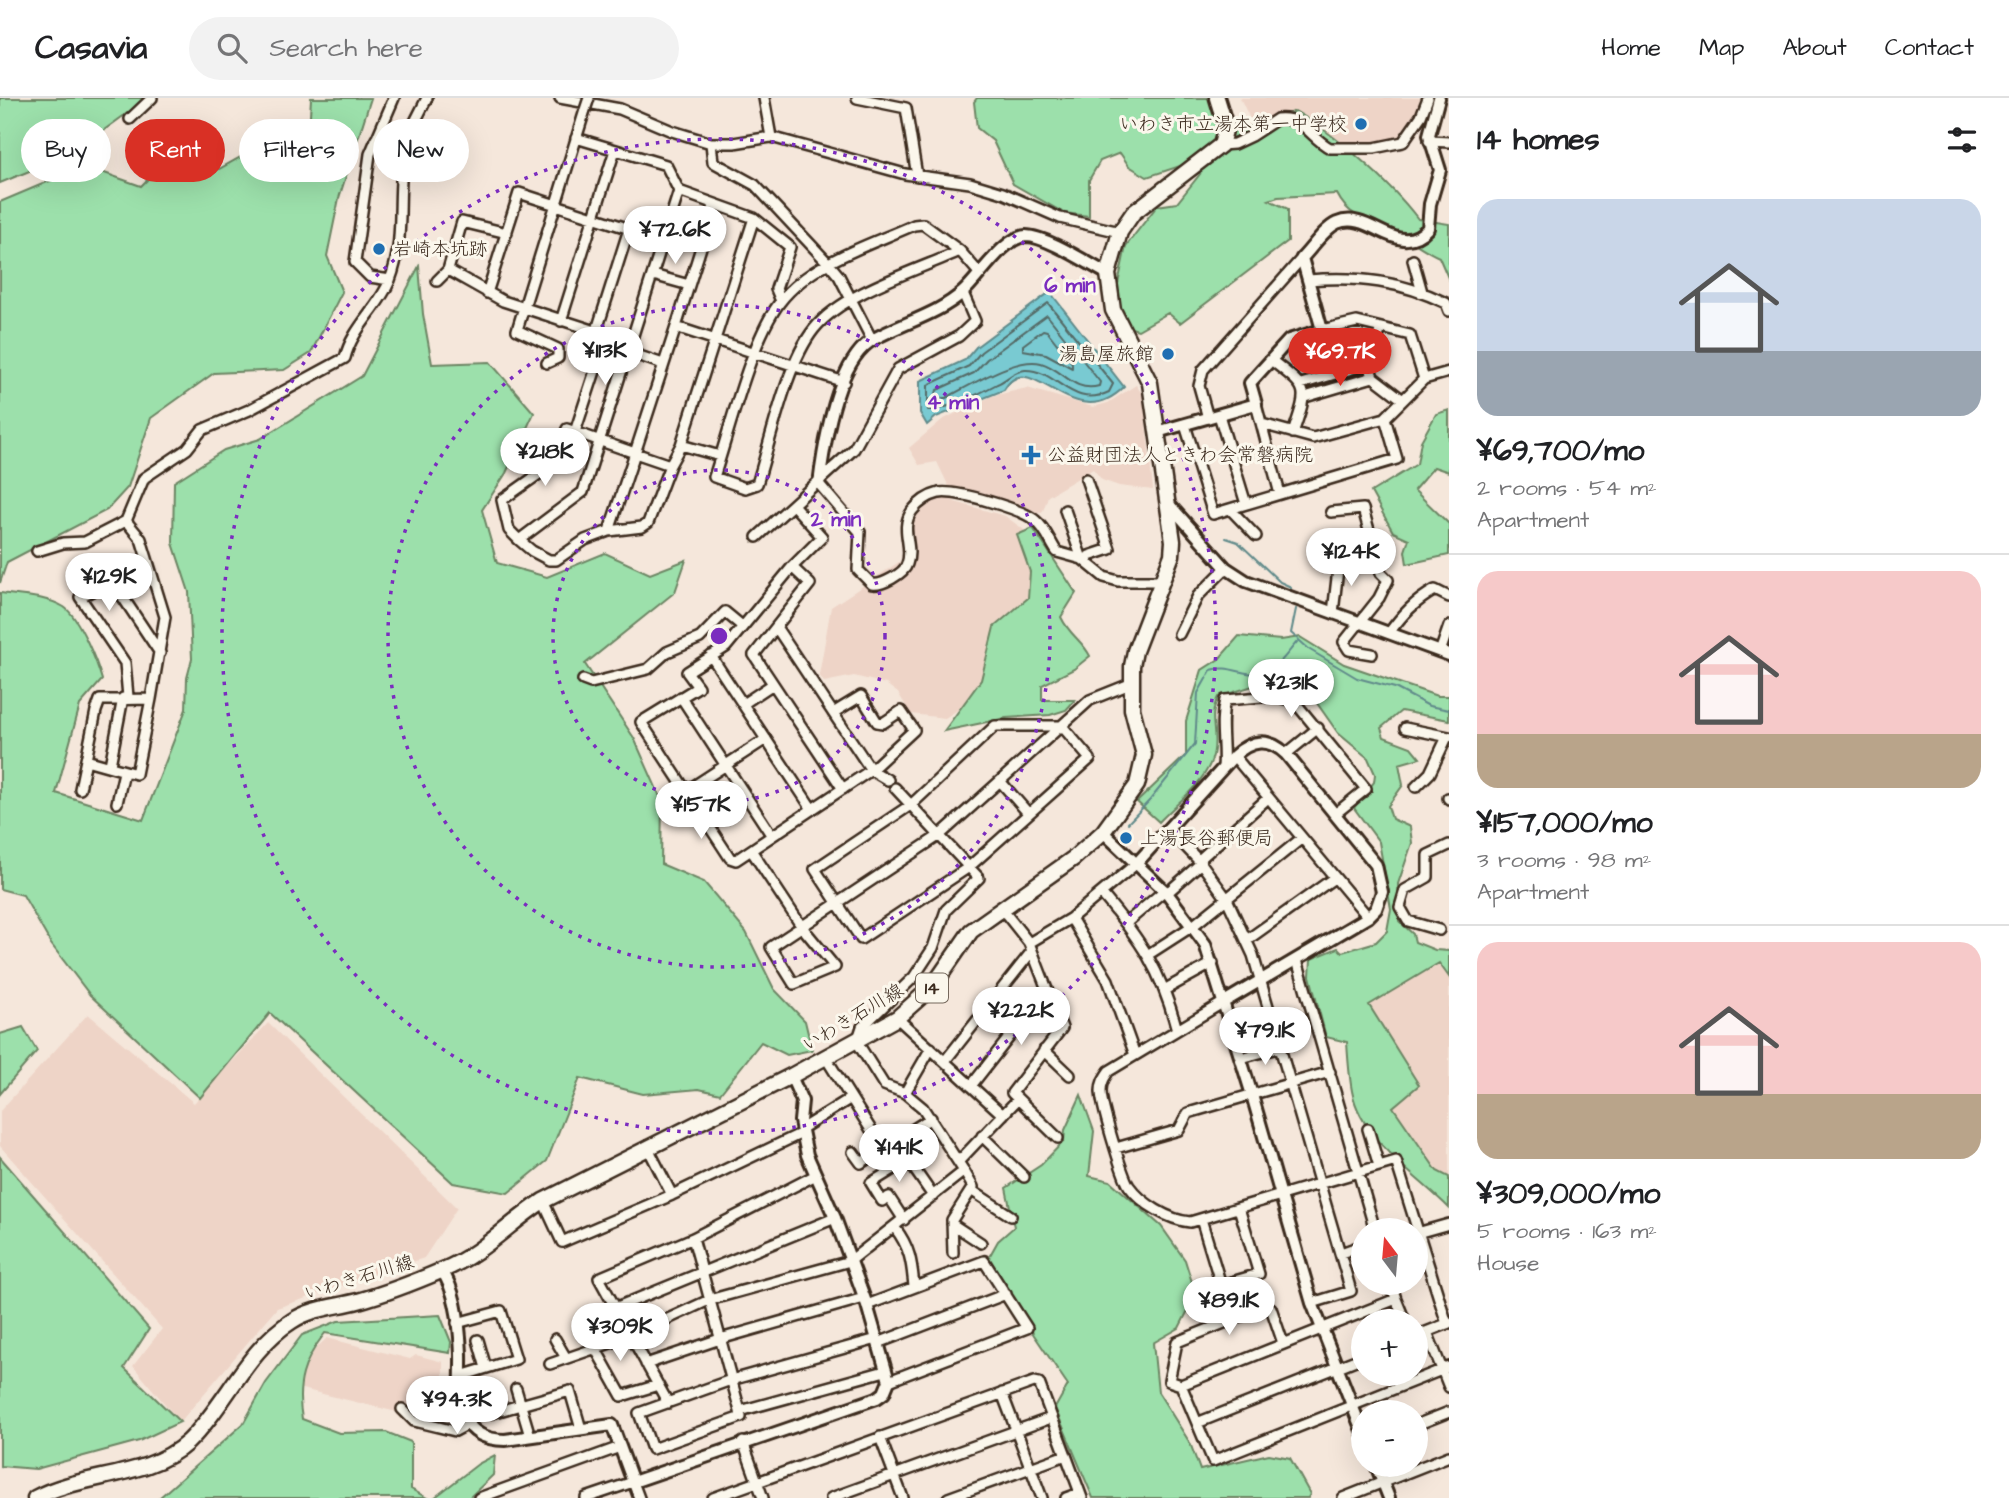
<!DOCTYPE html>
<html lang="en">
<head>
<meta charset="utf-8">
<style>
	:root { --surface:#fff; --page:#f2f2f2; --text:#202124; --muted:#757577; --line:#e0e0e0; --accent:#d93025 }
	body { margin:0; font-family:"Architects Daughter","Klee One",sans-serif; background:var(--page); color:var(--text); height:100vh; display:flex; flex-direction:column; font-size:26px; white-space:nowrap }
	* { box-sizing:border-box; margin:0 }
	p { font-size:23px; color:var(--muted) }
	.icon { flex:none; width:38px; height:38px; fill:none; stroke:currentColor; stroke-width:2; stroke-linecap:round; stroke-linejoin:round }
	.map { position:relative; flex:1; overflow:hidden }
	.panel { display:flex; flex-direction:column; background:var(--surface); width:560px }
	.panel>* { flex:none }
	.hud { position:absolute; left:21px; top:21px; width:665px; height:63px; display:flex; gap:14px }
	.needle { width:46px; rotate:344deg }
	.fabs { position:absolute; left:1351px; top:1120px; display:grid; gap:14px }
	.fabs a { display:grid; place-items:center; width:77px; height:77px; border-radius:50%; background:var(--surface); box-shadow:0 7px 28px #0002; font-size:35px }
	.price { position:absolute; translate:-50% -60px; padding:0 16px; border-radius:24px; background:#fff; color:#222; font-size:23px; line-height:46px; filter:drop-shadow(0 2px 4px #0008) }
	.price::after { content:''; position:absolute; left:50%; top:42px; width:21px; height:16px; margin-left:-10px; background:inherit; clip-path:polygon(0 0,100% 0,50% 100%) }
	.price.active { background:var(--accent); color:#fff }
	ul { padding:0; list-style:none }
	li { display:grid; align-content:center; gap:14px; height:371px; padding:0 28px }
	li+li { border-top:2px solid var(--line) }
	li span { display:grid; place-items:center; height:217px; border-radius:21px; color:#555 }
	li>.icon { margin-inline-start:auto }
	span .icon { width:126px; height:126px; fill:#fffc; stroke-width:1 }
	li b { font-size:30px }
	h2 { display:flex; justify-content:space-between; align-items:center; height:84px; padding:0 28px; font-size:30px }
	.pill { padding:0 24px; border-radius:32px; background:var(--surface); box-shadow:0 7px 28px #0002; font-size:24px; line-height:63px }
	.pill.active { background:var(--accent); color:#fff }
	header { display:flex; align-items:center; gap:42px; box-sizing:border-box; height:98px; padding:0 35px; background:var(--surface); border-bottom:2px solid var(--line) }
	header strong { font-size:33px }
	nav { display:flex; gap:38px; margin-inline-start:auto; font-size:24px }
	.search { width:490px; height:63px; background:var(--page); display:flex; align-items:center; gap:18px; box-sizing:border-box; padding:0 24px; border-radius:38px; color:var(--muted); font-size:26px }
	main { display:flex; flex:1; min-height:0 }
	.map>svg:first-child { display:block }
</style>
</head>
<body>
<header>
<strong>Casavia</strong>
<div class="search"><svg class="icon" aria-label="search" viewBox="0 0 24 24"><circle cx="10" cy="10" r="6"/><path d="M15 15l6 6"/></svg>Search here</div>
<nav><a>Home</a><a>Map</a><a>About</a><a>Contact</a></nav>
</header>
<main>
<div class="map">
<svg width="1449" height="1400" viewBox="0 0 1449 1400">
	<rect width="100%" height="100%" fill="#f5e7db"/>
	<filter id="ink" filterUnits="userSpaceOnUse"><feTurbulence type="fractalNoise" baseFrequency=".0143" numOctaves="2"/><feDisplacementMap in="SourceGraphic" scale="14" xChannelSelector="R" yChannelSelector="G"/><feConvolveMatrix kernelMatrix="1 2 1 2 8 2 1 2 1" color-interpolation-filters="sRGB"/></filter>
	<g filter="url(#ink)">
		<path fill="#eed4c7" d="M1240,0H1428L1416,34L1408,41L1389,46L1331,47L1254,29Z
			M1136,287L1143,297L1153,392L1119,388L1102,382L1093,371L1048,398L1043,413L1035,417L949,389L937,364L919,367L909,350L942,322L992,298L1027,290L1093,309L1108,305Z
			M941,394L955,404L1005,418L1023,431L1036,450L1041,489L987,593L945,620L911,616L898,595L886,586L854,578L824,584L819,577L831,509L905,460L910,416Z
			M1445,862L1449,868V1098L1393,1009L1361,911Z
			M88,916L194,1005L268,925L457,1110L424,1160L277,1210L180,1324L133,1268L162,1231L0,1048V1013Z
			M327,1240L410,1261L416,1257L443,1264V1299L436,1306L431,1321L409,1317L405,1310L397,1314L298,1290L308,1258Z"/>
		<path fill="#9ce0ab" stroke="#6c8564" stroke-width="2" d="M0,0H148L71,56L0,85Z
			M311,0H371L339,100L327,158L342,194L311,255L284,272L214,275L151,320L128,389L107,412L7,464L0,485V104L85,68L141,88L177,52L210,76L269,43L308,52Z
			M977,0H1213L1237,33L1295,13C1335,36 1390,84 1418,121L1449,126V182L1439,159C1425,153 1414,144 1400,136C1375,123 1351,124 1337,96L1278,99L1269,102L1288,111V143L1180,225L1168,215L1138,232L1128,229L1115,200L1126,148L1157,108L1177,105L1200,76L1180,68L1147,79L1129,68L1120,55L1100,63L1089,82V118L1064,115L1013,86L993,43L977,30L974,4Z
			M419,168L423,216L432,266L490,264L534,315L506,375L482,412L497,465L547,479L605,455L650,476L686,462L675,494L585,566L634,640L662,703L661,766L704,784L746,834L774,891L805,923L812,952L787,957L761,944L720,996L699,991L643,996L580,980L547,1063L508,1095L453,1085L270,915L200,1000L90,897L51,846L23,797L0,791V495C21,498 45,498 64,509C79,519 97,564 102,582L80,607L56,695L143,722L186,611L187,580L192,561L189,494L173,445L174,384L224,352L260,341L362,278Z
			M1449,312V374L1434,369L1414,392L1449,426V457L1407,466L1405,453L1409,441L1393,434L1371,394L1417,366L1421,343L1436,316Z
			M1033,430L1076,495L1061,519C1070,538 1082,542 1090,558L1074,571L1042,587V602H1075L1066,612L1050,617L1006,620L944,633L981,582L994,529L1028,500L1030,474L1017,437Z
			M1239,538L1281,542L1300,539L1344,566L1437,598H1449V622L1401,613L1381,630L1384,639L1411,649L1420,660L1399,666L1403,687L1388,708L1392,721L1410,729L1412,745L1398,786L1399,823L1413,836L1415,844L1435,852L1449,853V879L1439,865L1369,907L1419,987L1393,1009L1437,1073L1449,1079V1110C1416,1077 1361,1042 1352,993C1349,977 1348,960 1347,944L1326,939L1310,878L1311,861L1338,850L1342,854L1376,844L1387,833L1391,811L1379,744L1354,710L1374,684L1375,676L1368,660L1338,635L1307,591L1259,586L1218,599C1208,621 1217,630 1214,652C1211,680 1178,704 1159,724L1137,704L1186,657V623L1202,572L1219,561Z
			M23,929L37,953L0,996V936Z
			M1081,997L1094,1033L1089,1078L1110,1083L1161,1128L1185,1162L1196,1197L1179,1230L1153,1245L1158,1294L1190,1345L1200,1372L1269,1356L1290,1360L1310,1396L1308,1400H1093L1055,1310L1068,1287L1034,1237L989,1159L998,1143L1014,1129L1006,1090L1041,1067L1064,1043L1065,1032Z
			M0,1059L149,1231L124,1270L180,1324L139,1343L36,1371L0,1368Z
			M440,1217L451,1244L450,1255L325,1235C303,1263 296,1287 302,1321L339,1335L386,1334L411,1344V1391L427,1400H159L243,1326L266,1285L302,1237L338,1223Z
			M495,1357L493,1377L469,1400H434L478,1366Z"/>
		<path fill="#79cad2" stroke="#608a8a" stroke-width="2" d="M1050,194L1124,289C1072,341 1030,245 1004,292L936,319L927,327L920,315V283L965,262L976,249Z"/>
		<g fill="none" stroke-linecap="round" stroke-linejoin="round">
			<path stroke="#546a66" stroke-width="2" d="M1048,205L1113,286L1109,294C1071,312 1057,271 1025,272C1013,273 1007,282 997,286C981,295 944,313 928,312V287L969,268L981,254Z
				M1047,217L1100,284L1099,288C1073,295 1063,271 1041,265C1017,258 969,288 946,300H935L937,292L974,275L987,261Z
				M1043,232L1047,233L1072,265V270L1046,256L1023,252V247Z"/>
			<path stroke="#608a8a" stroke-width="2" d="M1226,440L1238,444L1280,484L1291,489
				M1296,511L1291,535L1310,552L1357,580L1395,590L1429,608L1449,612
				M1128,725L1150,702L1195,646L1198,595L1211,572C1230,565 1253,584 1271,572C1281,565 1289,553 1297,544"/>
			<defs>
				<path id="minor" d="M560,0L620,11L672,33L711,45H734L771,39L905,76L970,85L1003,95L1060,120L1120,134
					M764,0L771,39
					M857,0L906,10L917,78
					M130,21L152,0
					M576,40L666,67L679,93L754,120L790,149L776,191L781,203
					M376,41L404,52
					M1429,43L1449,44
					M711,45L713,64L755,87L829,166L839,178L872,242
					M1221,47L1234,46L1251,38L1277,21C1304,18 1310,40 1330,50H1374L1403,44L1421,18L1428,0
					M679,93L583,394L519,442L509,432L502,402L553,366L567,331C589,339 612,347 635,355L609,433L642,429L648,425L670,367L635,355L676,229L844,284
					M960,153C916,173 844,194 814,231C786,266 771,342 757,386L745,390L714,379C730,331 751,242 780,204C811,164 870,147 914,127L923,126L960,153L980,176
					M1413,162L1422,194
					M448,172L503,203L614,239L628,254L663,266
					M653,177L689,187
					M390,182L370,179L355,164L370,56L394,0
					M1308,182C1358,178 1401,183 1446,205L1449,213
					M437,183L448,172L462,124L507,135
					M487,195L519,95L664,142
					M561,223L615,52
					M676,229L714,108
					M1322,232L1357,224L1410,237L1424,281L1449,274
					M1271,262C1309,292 1309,288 1293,335
					M547,265L558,260V251L517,232L585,12
					M1373,279L1403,302
					M1301,286L1369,266
					M1305,299L1373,279L1369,266L1381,230
					M1256,306L1280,396
					M1219,317L1246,406
					M1208,320L1199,288L1203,272L1302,160
					M1262,326L1313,340L1385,320L1424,281
					M1185,327L1213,416L1397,361L1385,320
					M575,334L596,270L590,254L629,131
					M681,347L720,358
					M670,367L681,347L754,120
					M1086,381L1110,451L1089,458L1087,463
					M819,386L860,434L858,472L872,486C881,488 904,476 907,466C914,448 899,431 912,413C919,404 927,398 939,395C956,392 1023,411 1036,423C1046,431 1050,444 1057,454L1082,461L1104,479L1118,483H1161
					M794,408L822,439L792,469L726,549L687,574L698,589L641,624L730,760L736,762L871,672L914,632L901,613L883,625L877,624L861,598L833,615
					M1230,411L1256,438
					M1065,412L1082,461
					M1331,414L1363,411L1381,475L1388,482L1379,500L1344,544L1349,552L1372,556
					M757,439L854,351L898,271L959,238L975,223L963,195
					M519,442L532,453L549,462H556L585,442L609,433
					M37,453L63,445L85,444L126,423
					M1333,515L1339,462
					M776,529L810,486L792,469
					M1389,535C1402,517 1415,503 1435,492L1449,499
					M1179,536L1198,498L1226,470
					M1440,554L1449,528
					M711,558L812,711
					M583,582L591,585L648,571L667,554L700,540L725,514L742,528
					M128,599L125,565L80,499L112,483L160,555
					M681,599L772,738
					M151,601L165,519L141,441L126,423L144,380L187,351L202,332L249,312L345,260C352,230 379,210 390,182C406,141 396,97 404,54C407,36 419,17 427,0
					M743,606L773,586
					M995,628H1062L1090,661L969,769L861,841L815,771L912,706Z
					M1405,630L1449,639
					M1286,656L1318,630
					M1234,658L1368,819
					M110,667L123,600
					M1223,670C1225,647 1219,625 1225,602L1274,598L1294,603L1366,691L1335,716
					M1000,683L1028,715
					M1416,689L1430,675L1447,639
					M80,691L96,613L100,602L151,601L136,676L86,662
					M843,691L754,557L776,529L871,672L888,682
					M686,693L766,641
					M1448,700L1449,701
					M117,705L124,674
					M1168,730L1201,765L1227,801L1253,857L1351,1193L1312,1205
					M751,752L802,829L835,869L794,886L771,849L940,737L1090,602L1130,586
					M1199,762L1268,700
					M1101,795C1141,842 1161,872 1177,932
					M1167,795L1201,765
					M1002,811L1029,845L1062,930L1012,995L1058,1040
					M1071,820L1108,882L1135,957
					M1126,825L1165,792
					M1439,832L1408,823L1400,809L1405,792L1428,779V757L1449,747
					M1247,842L1334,780
					M1029,845L1071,820L1137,765
					M1149,856L1194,827L1302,740
					M1297,862L1375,1132
					M1166,891L1213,865
					M1224,904L1109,973C1104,980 1101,985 1101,993C1101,1007 1122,1077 1129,1088C1142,1106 1169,1122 1190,1124L1396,1063L1447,1226
					M897,920L1003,1017
					M1044,952L1070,977
					M826,960L883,1051
					M1241,960L1281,949
					M945,963L1032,853
					M971,988L1047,891
					M905,995L931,950
					M801,1031L851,1000
					M1368,1031L1379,1068
					M982,1038L1024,1079
					M1116,1050L1179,1032L1188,1015L1330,974
					M649,1052L672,1097
					M853,1054L861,1065L931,1020
					M959,1063L1018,1001
					M971,1092L1011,1118
					M543,1103L562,1144L672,1097L802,1035
					M1201,1121L1221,1187L1259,1176L1239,1110
					M904,1122L889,1099L882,1103L871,1085L908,1062L933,1098
					M952,1126L981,1145
					M895,1130C910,1149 912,1165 914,1189
					M1417,1135L1449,1126
					M693,1140L740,1313
					M953,1155L952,1122L973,1089L964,1073
					M1341,1155L1363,1147
					M1391,1185L1396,1201L1181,1287L1213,1363L1449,1269
					M1396,1201L1405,1223
					M867,1207L984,1163L1027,1230L889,1283
					M615,1210L835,1120
					M457,1225L501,1213L516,1261L461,1278
					M585,1232L622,1298L658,1287
					M1427,1234L1449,1289
					M1416,1238L1449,1225
					M555,1241L566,1260
					M877,1241L731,1282L639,1315L652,1351L741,1319L740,1313L885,1273
					M478,1242L486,1270
					M878,1245L1006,1196
					M550,1266L631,1238L709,1202L850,1163L964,1073L923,1010L905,995L884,987L857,944L862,929L914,879L933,850L946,812L979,780L895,690
					M646,1266L720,1241L864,1200
					M1181,1287L1169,1283L1177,1244L1266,1208L1271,1210L1283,1245
					M516,1291L530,1338
					M1002,1295L1042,1400
					M487,1298L492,1315L570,1293L581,1331
					M668,1305L599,1180L693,1140L816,1077
					M402,1311L414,1323L455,1333L468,1326
					M1197,1325L1363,1259
					M1416,1327L1449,1314
					M880,1339L903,1400
					M743,1344L763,1400
					M479,1400L620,1349
					M586,1400L633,1384L639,1400
					M713,1400L1034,1284L1039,1285L1082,1400
					M831,1400L1051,1320
					M948,1400L1066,1357
					M1066,1400L1080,1395
					M1343,1400L1449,1358"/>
				<path id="tertiary" d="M1157,334L1256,306L1250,285L1289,242L1322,232L1302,160C1312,150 1324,131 1337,125C1370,111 1398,163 1428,130L1430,106L1440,72L1429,37L1439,0
					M819,386C824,346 837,261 874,241C903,225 939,216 963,194C979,180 1004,139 1026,138C1046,138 1089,166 1108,176
					M1167,404L1226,470L1246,483L1449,557
					M1103,734L1167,795L1205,846L1252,997L1312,1205L1363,1335
					M1137,765L1234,658C1251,642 1268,639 1286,656L1376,767L1382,794L1376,811L1368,819L1224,904
					M442,1173C457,1194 460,1230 461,1256C462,1294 451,1341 505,1342L612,1327L633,1384L877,1300L884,1295L889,1283L867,1207L835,1120L807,1057L800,1023L802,1003L791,978
					M1376,1367L1389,1400"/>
				<path id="primary" d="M35,1400C81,1375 148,1381 188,1344C226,1307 247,1251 292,1223C312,1210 335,1209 358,1203C387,1195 415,1184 443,1172C482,1156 508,1126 543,1103L791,978L897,920L933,888L971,833L1074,760L1103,734L1137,687L1144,657L1132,611V568L1135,553L1172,457L1173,443L1150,285L1113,212L1108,176L1120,134L1133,115L1221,47L1226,29L1217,0"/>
			</defs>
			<use href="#minor" stroke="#3b2a1e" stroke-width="14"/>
			<use href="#tertiary" stroke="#3b2a1e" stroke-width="16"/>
			<use href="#primary" stroke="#3b2a1e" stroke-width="19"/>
			<use href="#minor" stroke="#fbf7ec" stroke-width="9"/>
			<use href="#tertiary" stroke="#fbf7ec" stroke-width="10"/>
			<use href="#primary" stroke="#fbf7ec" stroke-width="14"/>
			<defs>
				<path id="minor-bridge" d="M585,12L589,0"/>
			</defs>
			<use href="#minor-bridge" stroke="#3b2a1e" stroke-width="14" stroke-linecap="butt"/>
			<use href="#minor-bridge" stroke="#fbf7ec" stroke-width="9"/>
		</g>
	</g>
	<g fill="none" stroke="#7b2cbf" stroke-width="3.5" stroke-dasharray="3.5 7">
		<circle cx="719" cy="538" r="166"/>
		<circle cx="719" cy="538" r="331"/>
		<circle cx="719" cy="538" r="497"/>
	</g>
	<g fill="#1f6fb2" stroke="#fbf7ec" stroke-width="2.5">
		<circle cx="1361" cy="26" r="7"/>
		<circle cx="379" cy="151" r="7"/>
		<circle cx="1168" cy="256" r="7"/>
		<path d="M1027.5 346.5h7v7h7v7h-7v7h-7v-7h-7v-7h7z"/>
		<circle cx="1126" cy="740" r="7"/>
	</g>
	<g text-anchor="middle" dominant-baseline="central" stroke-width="6" stroke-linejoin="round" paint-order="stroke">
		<rect fill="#fbf7ec" stroke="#75685c" stroke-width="2" x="916" y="875.5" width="32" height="29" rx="5"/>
		<g font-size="18" font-weight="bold" fill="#3b2a1e">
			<text x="932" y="890">14</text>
		</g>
		<g font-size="19" fill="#3b2a1e" stroke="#fbf7ec" text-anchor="start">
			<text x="1347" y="26" text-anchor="end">いわき市立湯本第一中学校</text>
			<text x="393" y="151">岩崎本坑跡</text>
			<text x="1154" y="256" text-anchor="end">湯島屋旅館</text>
			<text x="1047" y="357">公益財団法人ときわ会常磐病院</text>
			<text x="1140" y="740">上湯長谷郵便局</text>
		</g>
		<g font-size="19" fill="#3b2a1e" stroke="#fbf7ec">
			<text transform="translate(853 920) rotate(-31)">いわき石川線</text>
			<text transform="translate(359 1180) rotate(-17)">いわき石川線</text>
		</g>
	</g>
	<circle cx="719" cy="538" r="10" fill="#7b2cbf" stroke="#fbf7ec" stroke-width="3.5"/>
	<g font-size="21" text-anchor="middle" font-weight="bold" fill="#7b2cbf" stroke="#fbf7ec" stroke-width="6" stroke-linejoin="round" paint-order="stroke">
		<text x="1070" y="194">6 min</text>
		<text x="953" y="311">4 min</text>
		<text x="836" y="428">2 min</text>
	</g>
</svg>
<div class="fabs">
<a><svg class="needle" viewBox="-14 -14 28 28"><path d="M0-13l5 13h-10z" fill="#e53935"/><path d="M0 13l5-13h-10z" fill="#757577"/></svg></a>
<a>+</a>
<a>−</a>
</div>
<b class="price" style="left:675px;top:168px">¥72.6K</b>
<b class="price" style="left:605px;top:289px">¥113K</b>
<b class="price active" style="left:1340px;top:290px">¥69.7K</b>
<b class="price" style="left:545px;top:390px">¥218K</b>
<b class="price" style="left:1351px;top:490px">¥124K</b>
<b class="price" style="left:109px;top:515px">¥129K</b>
<b class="price" style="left:1291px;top:621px">¥231K</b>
<b class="price" style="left:701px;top:743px">¥157K</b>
<b class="price" style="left:1021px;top:949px">¥222K</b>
<b class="price" style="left:1265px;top:969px">¥79.1K</b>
<b class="price" style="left:899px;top:1086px">¥141K</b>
<b class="price" style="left:1229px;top:1239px">¥89.1K</b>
<b class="price" style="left:620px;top:1265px">¥309K</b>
<b class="price" style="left:457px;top:1338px">¥94.3K</b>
<div class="hud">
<a class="pill">Buy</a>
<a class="pill active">Rent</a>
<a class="pill">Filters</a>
<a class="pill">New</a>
</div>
</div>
<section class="panel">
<h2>14 homes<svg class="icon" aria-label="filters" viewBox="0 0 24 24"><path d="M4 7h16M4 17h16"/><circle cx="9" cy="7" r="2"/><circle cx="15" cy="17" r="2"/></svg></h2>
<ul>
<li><span style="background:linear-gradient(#c9d6e8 70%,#9aa5b1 0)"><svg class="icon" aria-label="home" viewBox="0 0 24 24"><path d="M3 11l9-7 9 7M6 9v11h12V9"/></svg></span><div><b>¥69,700/mo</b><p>2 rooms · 54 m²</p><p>Apartment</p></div></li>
<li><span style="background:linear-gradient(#f6c9c9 75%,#b9a48a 0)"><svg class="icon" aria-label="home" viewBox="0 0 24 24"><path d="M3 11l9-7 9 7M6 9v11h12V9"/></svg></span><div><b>¥157,000/mo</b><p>3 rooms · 98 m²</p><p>Apartment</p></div></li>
<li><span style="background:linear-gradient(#f6c9c9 70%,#b9a48a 0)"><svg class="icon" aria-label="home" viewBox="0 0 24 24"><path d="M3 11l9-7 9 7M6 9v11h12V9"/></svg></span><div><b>¥309,000/mo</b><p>5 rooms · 163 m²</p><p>House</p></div></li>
</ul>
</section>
</main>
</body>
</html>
